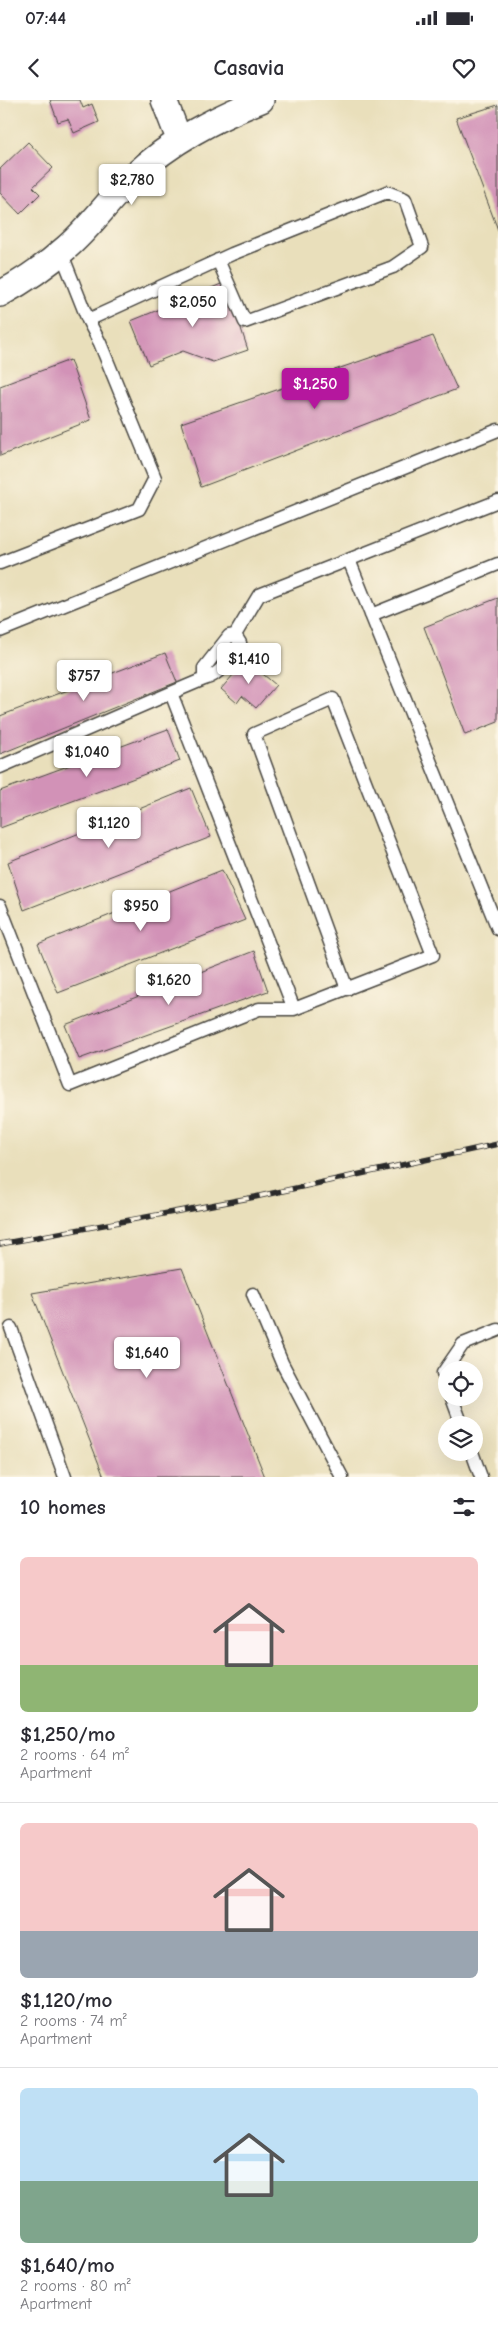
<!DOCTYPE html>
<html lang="en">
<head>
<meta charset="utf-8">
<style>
	:root { --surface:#fff; --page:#f2f2f3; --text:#2b2b33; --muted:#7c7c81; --line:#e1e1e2; --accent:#b5179e }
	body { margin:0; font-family:"Comic Neue",sans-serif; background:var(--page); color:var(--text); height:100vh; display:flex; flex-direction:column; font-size:19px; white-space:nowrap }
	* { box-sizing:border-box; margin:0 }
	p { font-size:16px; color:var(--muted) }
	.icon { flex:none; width:28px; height:28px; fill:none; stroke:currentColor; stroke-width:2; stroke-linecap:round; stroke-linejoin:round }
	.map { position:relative; height:1377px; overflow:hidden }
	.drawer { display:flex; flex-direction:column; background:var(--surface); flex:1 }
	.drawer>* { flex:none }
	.fabs { position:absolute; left:438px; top:1261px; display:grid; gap:10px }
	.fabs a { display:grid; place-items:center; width:45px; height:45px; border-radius:50%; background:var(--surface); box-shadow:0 5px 20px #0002; font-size:25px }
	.price { position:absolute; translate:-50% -42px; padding:0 11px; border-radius:5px; background:#fff; color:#222; font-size:16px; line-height:32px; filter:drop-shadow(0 1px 2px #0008) }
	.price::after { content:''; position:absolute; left:50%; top:30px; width:15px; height:11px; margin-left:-8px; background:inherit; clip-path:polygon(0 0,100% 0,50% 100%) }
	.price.on { background:var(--accent); color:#fff }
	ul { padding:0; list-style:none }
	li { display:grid; align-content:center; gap:10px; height:265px; padding:0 20px }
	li+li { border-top:1px solid var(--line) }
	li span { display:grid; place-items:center; height:155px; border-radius:8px; color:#555 }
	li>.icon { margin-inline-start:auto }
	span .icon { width:90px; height:90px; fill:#fffc; stroke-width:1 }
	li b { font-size:21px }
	h2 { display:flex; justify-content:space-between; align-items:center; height:60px; padding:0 20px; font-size:21px }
	.status { display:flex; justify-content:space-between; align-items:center; height:35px; padding:0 25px; background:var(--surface); direction:ltr }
	.status svg { height:14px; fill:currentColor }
	header { display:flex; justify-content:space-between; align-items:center; height:65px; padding:0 20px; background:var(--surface); font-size:22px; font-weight:800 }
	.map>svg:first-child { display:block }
</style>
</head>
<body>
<div class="status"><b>07:44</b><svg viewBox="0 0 49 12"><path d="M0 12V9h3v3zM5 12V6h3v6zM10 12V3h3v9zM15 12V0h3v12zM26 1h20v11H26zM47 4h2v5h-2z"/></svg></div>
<header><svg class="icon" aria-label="back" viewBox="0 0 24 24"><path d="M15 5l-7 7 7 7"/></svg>Casavia<svg class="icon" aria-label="heart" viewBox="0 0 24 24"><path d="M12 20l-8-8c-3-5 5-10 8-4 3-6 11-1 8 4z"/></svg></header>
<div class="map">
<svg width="498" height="1377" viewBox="0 0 498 1377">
	<rect width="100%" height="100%" fill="#fcf5e5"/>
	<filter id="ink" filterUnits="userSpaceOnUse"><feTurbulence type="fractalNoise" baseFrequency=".02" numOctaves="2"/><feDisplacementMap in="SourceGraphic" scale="10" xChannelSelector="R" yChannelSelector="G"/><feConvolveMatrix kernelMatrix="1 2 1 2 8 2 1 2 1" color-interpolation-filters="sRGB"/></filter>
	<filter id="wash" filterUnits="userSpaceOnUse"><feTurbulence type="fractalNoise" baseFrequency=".0096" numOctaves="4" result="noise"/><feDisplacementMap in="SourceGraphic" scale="20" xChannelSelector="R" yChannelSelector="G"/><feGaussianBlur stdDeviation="1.12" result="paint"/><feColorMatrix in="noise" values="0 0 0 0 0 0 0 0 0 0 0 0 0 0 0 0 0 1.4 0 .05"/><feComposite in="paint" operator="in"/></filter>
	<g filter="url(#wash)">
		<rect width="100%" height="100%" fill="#e9dfbb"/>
		<g id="blocks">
			<path fill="#d292b7" d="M50,0H80L83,8L92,4L99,22L74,33L68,19L58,22Z
				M498,5V130L456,18Z
				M28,42L53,68L33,87L40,94L20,114L0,93V69Z
				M226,182L248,250L213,262L183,251L149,265L131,221Z
				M433,236L457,289L201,387L181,323Z
				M70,260L91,320L0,356V286Z
				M498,498V622L465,635L424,527Z
				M165,553L177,582L0,654V616Z
				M246,560L276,585L256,608L242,596L237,603L221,589Z
				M168,629L180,661L0,728V691Z
				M191,688L211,737L24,810L8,762Z
				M222,770L245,820L58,893L38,844Z
				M254,851L268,891L79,959L65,925Z
				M182,1168L265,1377H104L32,1193Z"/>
		</g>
	</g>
	<g filter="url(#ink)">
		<use href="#blocks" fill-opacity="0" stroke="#484641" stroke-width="1"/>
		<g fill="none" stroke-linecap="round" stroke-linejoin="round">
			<defs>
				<path id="lane" d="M61,152L88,220L232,154L387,92L405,99L422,147L393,167L245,222L218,160
					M349,460L498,829
					M0,463L139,409L155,378L100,243L88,220
					M371,515L498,464
					M0,531L498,330
					M235,535L240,543C233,556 219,576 204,579V568L229,536L235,535L259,495L498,401
					M204,579L171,593L294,909L433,855L333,599L254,634L347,889
					M0,667L171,593
					M0,806L70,985L259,909H294
					M253,1194L282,1263L342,1377
					M11,1228L65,1377
					M446,1281L443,1273L463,1244L498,1230
					M452,1298L462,1325
					M472,1352L481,1377"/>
				<path id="street" d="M164,0L179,39
					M0,194C24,181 46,166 66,148C91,127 110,98 134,76C171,41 214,19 261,0"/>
			</defs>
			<use href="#lane" stroke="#484641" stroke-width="15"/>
			<use href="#street" stroke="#484641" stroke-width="28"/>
			<use href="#lane" stroke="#fff" stroke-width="12"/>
			<use href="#street" stroke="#fff" stroke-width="25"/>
			<defs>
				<path id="rail" d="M0,1144L255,1097L498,1044"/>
			</defs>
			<use href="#rail" stroke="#2b2b2b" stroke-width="5.5"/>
			<use href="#rail" stroke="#fcf5e5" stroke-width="4" stroke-dasharray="11" stroke-linecap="butt"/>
		</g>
	</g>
</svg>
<div class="fabs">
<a><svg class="icon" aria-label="locate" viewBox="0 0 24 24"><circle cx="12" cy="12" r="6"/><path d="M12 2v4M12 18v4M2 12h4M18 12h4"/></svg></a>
<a><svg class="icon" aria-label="layers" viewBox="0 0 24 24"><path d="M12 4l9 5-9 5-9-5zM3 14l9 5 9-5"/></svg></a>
</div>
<b class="price" style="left:132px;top:106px">$2,780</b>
<b class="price" style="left:193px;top:228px">$2,050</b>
<b class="price on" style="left:315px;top:310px">$1,250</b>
<b class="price" style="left:249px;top:585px">$1,410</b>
<b class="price" style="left:84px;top:602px">$757</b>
<b class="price" style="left:87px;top:678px">$1,040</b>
<b class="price" style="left:109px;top:749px">$1,120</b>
<b class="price" style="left:141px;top:832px">$950</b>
<b class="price" style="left:169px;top:906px">$1,620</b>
<b class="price" style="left:147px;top:1279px">$1,640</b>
</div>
<section class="drawer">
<h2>10 homes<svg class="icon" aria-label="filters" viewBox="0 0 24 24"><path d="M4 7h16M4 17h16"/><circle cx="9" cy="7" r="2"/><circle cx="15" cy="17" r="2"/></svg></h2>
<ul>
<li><span style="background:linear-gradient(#f6c9c9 70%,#8fb573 0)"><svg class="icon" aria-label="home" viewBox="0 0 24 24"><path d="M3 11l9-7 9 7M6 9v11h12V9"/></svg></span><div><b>$1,250/mo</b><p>2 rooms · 64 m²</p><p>Apartment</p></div></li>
<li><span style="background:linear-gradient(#f6c9c9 70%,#9aa5b1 0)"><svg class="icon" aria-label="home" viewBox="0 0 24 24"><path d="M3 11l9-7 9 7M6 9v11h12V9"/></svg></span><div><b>$1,120/mo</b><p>2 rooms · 74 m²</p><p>Apartment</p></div></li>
<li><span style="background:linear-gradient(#bfe0f5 60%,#7fa58c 0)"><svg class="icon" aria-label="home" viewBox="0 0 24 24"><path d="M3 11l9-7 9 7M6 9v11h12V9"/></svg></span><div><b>$1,640/mo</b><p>2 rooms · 80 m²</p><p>Apartment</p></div></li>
</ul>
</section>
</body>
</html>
